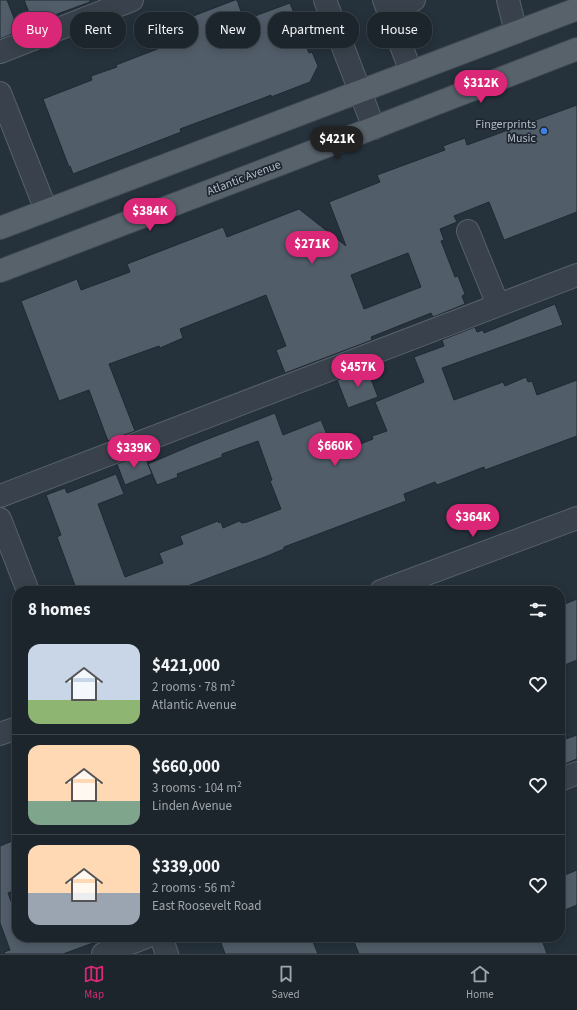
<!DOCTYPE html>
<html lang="en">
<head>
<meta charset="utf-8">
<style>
	:root { --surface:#1c252c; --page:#252d34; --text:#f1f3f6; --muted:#a0a5a9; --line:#3a4248; --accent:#db2777 }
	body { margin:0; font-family:"Source Sans 3",sans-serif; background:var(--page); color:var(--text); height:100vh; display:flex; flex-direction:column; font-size:15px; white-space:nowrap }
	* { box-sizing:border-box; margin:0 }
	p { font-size:13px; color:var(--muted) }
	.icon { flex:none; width:22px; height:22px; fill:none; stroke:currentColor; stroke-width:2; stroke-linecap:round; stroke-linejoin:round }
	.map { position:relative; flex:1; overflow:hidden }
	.details { position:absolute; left:12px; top:586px; width:553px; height:356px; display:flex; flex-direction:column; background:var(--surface); border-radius:16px; box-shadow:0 2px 10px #0003,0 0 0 1px var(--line) }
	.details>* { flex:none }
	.top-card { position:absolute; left:12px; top:12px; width:553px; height:36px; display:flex; gap:8px }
	.price { position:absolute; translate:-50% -34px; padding:0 9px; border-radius:14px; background:var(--accent); color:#fff; font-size:13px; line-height:26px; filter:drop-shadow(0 1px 2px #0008) }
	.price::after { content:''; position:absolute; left:50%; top:24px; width:12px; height:9px; margin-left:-6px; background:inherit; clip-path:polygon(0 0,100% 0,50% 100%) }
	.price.on { background:#222; color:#fff }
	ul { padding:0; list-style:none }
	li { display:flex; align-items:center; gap:12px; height:100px; padding:0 16px }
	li+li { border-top:1px solid var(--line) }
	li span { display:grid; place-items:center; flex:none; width:112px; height:80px; border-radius:12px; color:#555 }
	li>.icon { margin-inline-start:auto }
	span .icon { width:48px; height:48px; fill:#fffc; stroke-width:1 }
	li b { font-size:17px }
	h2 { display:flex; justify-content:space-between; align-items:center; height:48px; padding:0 16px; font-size:17px }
	.chip { padding:0 14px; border-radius:16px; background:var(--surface); box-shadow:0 2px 10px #0003,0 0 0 1px var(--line); font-size:14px; line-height:36px }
	.chip.on { background:var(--accent); color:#fff }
	.dock { display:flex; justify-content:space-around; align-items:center; height:56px; border-top:1px solid var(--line); background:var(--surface); font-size:11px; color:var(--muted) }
	.dock a { display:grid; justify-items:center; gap:2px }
	.dock .on { color:var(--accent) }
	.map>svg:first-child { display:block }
</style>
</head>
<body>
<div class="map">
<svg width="577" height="954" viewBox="0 0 577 954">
	<rect width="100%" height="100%" fill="#25313b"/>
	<path fill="#515d69" stroke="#202933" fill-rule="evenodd" d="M0,0H7L19,31L0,39Z
		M24,0H90V2L33,23Z
		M235,0H237L244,20L290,3L309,53L312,52L318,66L310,82L271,97V95L261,99L180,129L181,132L73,174L70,166L69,167L43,99L92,80L91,76L117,67L116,65L160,48L154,31Z
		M577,105V212L504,240L489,202L454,216L457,222L440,229L444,240L441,241L455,277L458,276L465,294L462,296L465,304L433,317L431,313L371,337L372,340L285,373L276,350L286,346L266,295L180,329L183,338L160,348L159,346L109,364L135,431L108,441L89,390L59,401L21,301L77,279L81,290L130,272L127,264L223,227L227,237L299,209L346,246L329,202L380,182L377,175L445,150L443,146L465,138L467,145ZM408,253L421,287L364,309L351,275Z
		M555,304L563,325L442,368L454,400L503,382L505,386L526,377L528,382L532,381L537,395L577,380V436L485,470L484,467L437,485L435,482L404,494L406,501L284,547V549L265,557L174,591H77L57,537L61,535L46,495L65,488L67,493L116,474L124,494L98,504L125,577L163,563L159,553L183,544L180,536L218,521L219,523L221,522L223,528L239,521L242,523L247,522L281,509L270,481L272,480L258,441L222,454V457L177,474L178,477L157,485L148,464L195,444L275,413L283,435L321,420L335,454L373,439L372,436L387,431L375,402L424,382L414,357L444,346L442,340L475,327L477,332L483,330L484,333Z
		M367,369L378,397L348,408L337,380Z
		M144,454L152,474L125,485L117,464Z
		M577,599V660L560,667V606Z
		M577,735V759L560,766V741Z
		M17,839V889L8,893L17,917V937H26L28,943L45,937H104V939L63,954H5L4,952L10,950L0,923V846Z
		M577,870V905L560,912V877Z
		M219,937H311L318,954H225Z
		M352,937H541L547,954H359Z"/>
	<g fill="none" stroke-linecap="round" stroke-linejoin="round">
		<defs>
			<path id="minor" d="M325,0L374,128
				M384,0L411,72
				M508,0L516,32
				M388,10L414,0
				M0,52L132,0
				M0,93L46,210
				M468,231L498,305
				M0,496L577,275
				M0,519L28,591
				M381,591L577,518
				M0,734L17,728
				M560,780L577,773
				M161,937L167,954
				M103,954L146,937"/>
			<path id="major" d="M0,228L577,9
				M0,271L288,161L577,49"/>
		</defs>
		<use href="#minor" stroke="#57606a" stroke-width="24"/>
		<use href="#major" stroke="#454e58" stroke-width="24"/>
		<use href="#minor" stroke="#39424c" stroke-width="22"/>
		<use href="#major" stroke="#57626b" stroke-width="22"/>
	</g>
	<circle fill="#3f7fe0" stroke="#1e2731" stroke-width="1.5" cx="544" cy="131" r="4"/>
	<g text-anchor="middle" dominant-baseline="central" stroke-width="3.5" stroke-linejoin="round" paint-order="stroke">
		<g font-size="12" fill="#b5bdc7" stroke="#1e2731" text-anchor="end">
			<text x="536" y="124">Fingerprints<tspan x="536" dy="14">Music</tspan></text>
		</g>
		<g font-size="12" fill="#b5bdc7" stroke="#1e2731">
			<text transform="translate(244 178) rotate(-21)">Atlantic Avenue</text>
		</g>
	</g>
</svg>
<b class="price" style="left:481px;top:104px">$312K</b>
<b class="price on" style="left:337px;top:160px">$421K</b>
<b class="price" style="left:150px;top:232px">$384K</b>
<b class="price" style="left:312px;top:265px">$271K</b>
<b class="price" style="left:358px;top:388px">$457K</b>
<b class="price" style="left:335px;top:467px">$660K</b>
<b class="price" style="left:134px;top:469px">$339K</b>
<b class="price" style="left:473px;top:538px">$364K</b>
<div class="top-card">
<a class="chip on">Buy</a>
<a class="chip">Rent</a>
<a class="chip">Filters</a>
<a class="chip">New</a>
<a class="chip">Apartment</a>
<a class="chip">House</a>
</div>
<section class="details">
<h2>8 homes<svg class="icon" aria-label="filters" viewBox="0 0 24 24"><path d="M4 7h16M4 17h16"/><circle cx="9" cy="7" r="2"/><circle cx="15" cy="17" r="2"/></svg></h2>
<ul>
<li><span style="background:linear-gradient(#c9d6e8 70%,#8fb573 0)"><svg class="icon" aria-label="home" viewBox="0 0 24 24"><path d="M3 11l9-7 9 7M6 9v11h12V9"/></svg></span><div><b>$421,000</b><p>2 rooms · 78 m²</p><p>Atlantic Avenue</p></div><svg class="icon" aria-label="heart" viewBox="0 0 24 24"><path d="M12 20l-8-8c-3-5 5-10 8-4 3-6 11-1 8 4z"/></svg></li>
<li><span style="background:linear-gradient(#ffd9b3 70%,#7fa58c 0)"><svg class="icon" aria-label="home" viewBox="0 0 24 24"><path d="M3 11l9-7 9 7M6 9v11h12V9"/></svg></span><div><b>$660,000</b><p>3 rooms · 104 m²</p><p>Linden Avenue</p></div><svg class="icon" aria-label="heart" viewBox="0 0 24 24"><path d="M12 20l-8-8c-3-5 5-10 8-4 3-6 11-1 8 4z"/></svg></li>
<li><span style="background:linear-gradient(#ffd9b3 60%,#9aa5b1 0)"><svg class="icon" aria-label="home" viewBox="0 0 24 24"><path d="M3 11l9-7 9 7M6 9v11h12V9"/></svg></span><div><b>$339,000</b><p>2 rooms · 56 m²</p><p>East Roosevelt Road</p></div><svg class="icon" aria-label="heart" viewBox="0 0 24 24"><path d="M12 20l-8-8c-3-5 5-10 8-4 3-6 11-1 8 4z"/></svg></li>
</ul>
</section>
</div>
<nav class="dock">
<a class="on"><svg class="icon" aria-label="map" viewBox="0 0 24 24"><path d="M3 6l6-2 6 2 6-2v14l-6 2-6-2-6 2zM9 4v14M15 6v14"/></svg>Map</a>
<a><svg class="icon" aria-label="saved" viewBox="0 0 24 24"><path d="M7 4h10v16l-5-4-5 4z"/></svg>Saved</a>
<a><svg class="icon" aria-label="home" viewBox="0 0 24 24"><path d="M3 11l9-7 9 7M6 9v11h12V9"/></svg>Home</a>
</nav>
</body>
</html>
